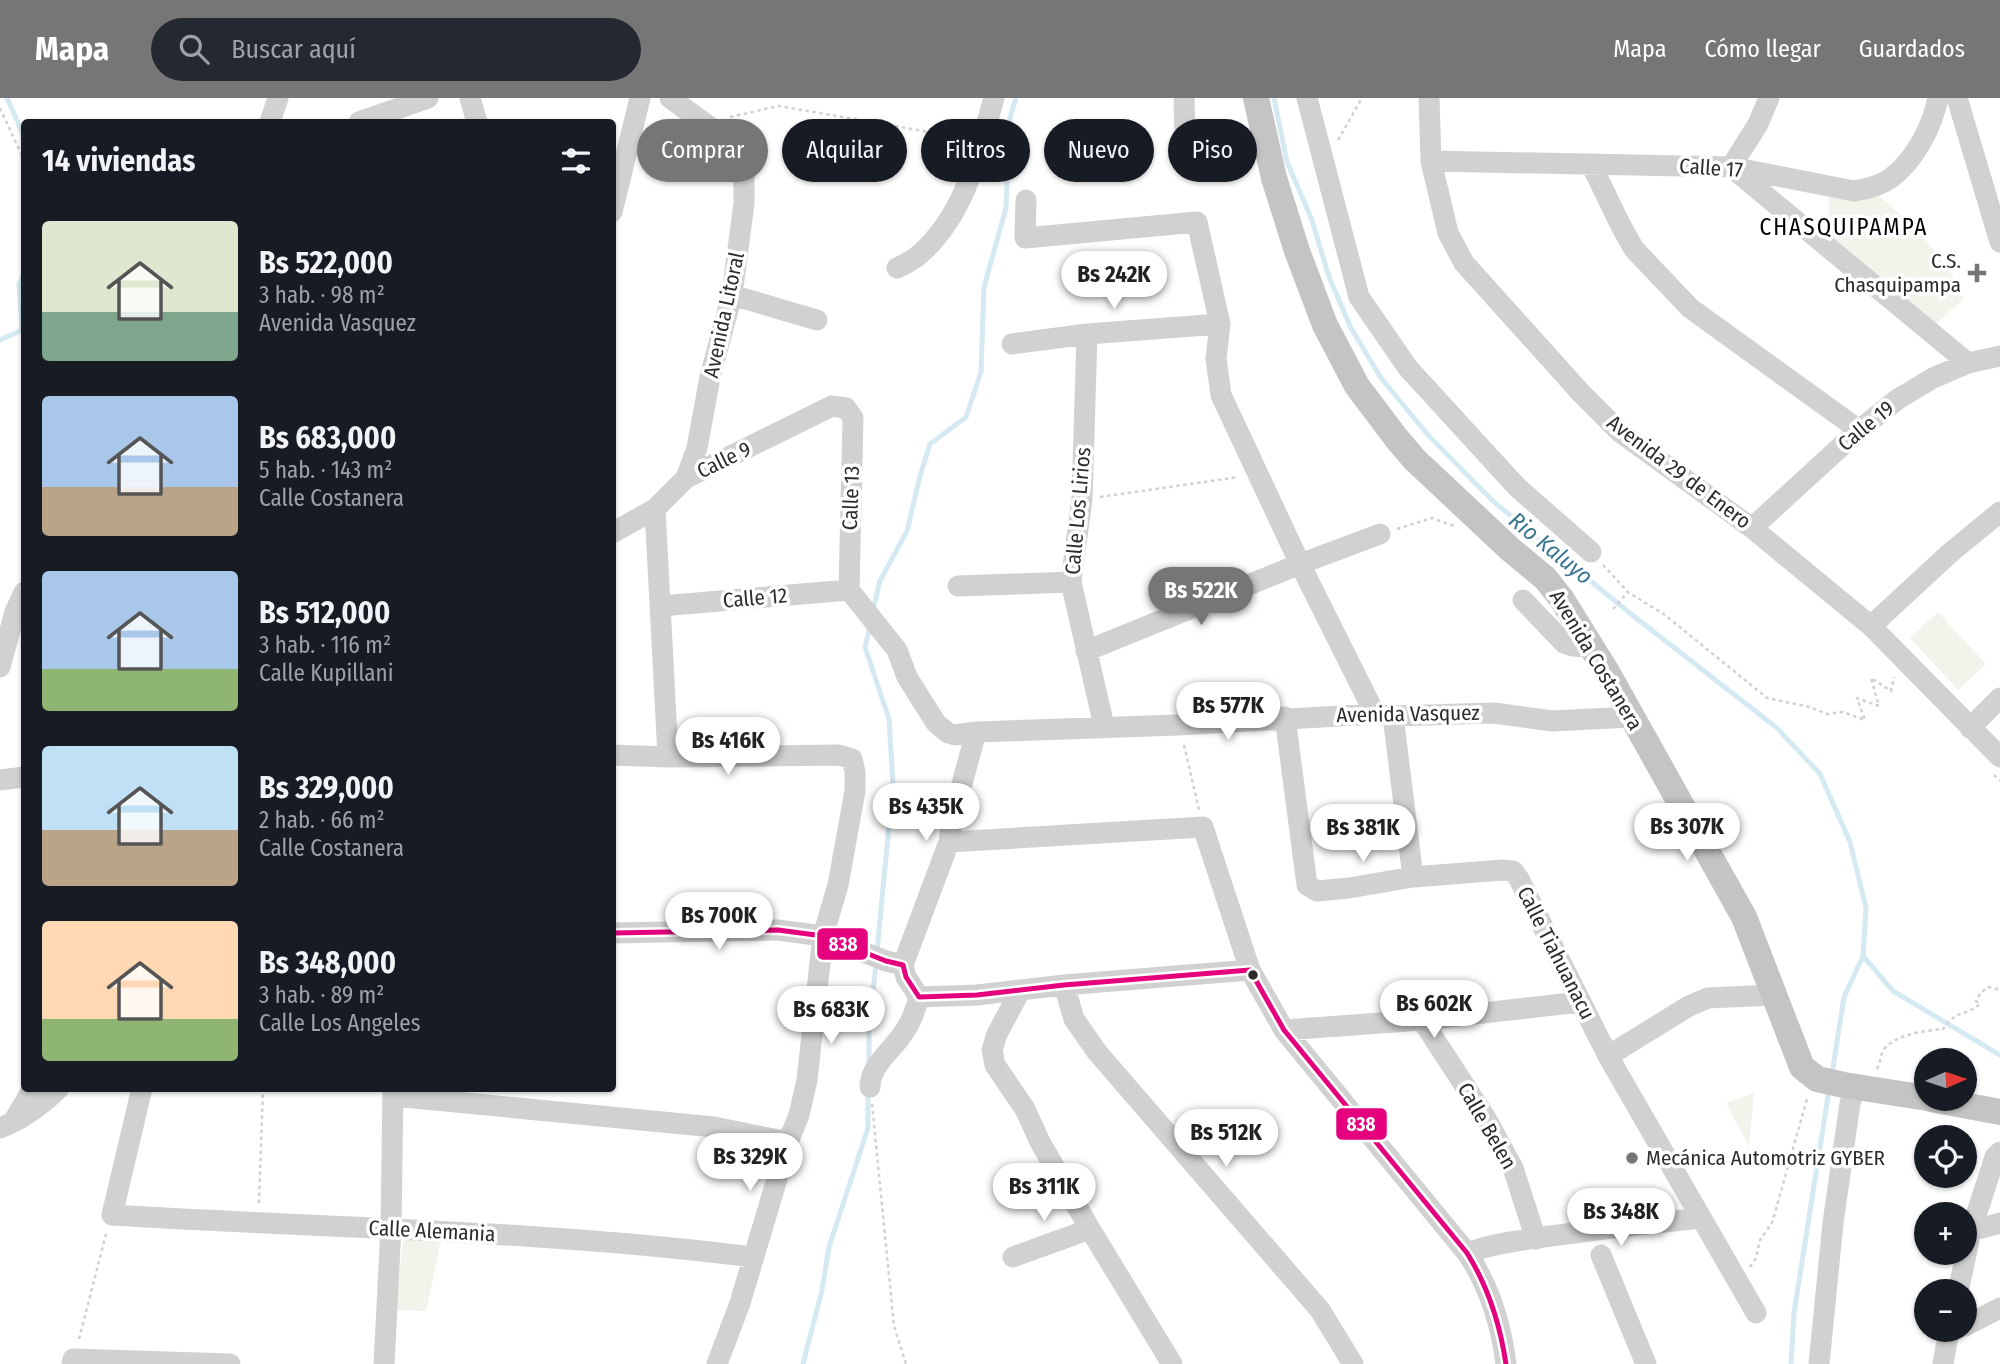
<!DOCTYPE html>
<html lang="es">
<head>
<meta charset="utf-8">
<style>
	:root { --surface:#171b24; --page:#242831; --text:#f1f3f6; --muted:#9ea1a6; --accent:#767676 }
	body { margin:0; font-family:"Fira Sans Condensed",sans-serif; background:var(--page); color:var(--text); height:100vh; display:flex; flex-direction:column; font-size:26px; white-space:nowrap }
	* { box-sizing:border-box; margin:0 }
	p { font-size:23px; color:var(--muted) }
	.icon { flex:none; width:38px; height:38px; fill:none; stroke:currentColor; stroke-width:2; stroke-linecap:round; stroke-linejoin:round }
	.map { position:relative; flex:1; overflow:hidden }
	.sheet { position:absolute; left:21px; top:21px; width:595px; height:973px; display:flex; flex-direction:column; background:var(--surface); border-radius:7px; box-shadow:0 2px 5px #0004 }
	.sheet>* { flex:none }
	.hud { position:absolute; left:637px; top:21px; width:665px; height:63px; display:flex; gap:14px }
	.needle { width:46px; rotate:87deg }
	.controls { position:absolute; left:1914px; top:950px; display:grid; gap:14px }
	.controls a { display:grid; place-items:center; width:63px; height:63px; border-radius:50%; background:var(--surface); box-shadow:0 2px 5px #0004; font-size:35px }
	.price { position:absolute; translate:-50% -60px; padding:0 16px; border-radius:24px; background:#fff; color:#222; font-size:23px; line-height:46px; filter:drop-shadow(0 2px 4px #0008) }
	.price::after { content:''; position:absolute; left:50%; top:42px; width:21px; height:16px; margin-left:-10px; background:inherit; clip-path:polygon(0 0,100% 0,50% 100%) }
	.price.selected { background:var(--accent); color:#fff }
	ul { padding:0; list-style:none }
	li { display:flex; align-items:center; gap:21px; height:175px; padding:0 21px }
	li span { display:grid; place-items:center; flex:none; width:196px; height:140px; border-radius:7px; color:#555 }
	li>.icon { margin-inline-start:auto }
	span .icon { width:84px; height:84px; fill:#fffc; stroke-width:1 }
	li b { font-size:30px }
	h2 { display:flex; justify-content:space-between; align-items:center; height:84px; padding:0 21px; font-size:30px }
	.tag { padding:0 24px; border-radius:32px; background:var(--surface); box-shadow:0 2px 5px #0004; font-size:24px; line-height:63px }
	.tag.selected { background:var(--accent); color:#fff }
	header { display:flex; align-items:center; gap:42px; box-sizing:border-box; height:98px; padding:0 35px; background:var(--accent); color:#fff }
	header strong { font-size:33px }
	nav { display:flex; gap:38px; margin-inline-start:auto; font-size:24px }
	.search { width:490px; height:63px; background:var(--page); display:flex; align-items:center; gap:18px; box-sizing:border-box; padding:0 24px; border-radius:38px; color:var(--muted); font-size:26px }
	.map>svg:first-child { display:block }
</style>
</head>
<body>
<header>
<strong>Mapa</strong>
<div class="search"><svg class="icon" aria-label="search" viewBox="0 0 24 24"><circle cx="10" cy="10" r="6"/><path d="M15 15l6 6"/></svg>Buscar aquí</div>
<nav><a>Mapa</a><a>Cómo llegar</a><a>Guardados</a></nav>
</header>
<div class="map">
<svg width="2000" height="1266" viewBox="0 0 2000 1266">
	<rect width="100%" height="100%" fill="#fff"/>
	<path fill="#f0f4ea" d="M1829,90H1871C1907,123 1944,154 1964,200L1934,228L1810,131L1813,122L1829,124Z
		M1938,514L1986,566L1958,592L1910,540Z
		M1754,995L1749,1049L1726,1005Z
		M404,1139L441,1142L426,1213L395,1212Z"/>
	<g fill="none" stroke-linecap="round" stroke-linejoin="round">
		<path stroke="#d5e9f2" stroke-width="5" d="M7,0L24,38
			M1274,0L1287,64L1312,122L1329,179L1351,230L1381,280L1428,337L1495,405L1626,512L1777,630L1820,676L1850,744L1866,810L1863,858L1844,899L1832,976
			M0,242L22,232L19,186L24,176
			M873,512L880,483L907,433L920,378L930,346L966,319L981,274L984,189L1006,110L1010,20L1016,0
			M870,528L865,549L889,621L893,686L877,853
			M1863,858L1893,893L2000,957
			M869,968V929L876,866
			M803,1266L822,1192L829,1149L868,1030V995
			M1791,1266L1794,1215L1829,992"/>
		<path stroke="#d1d1d1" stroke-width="2.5" stroke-dasharray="3.5 3.5" stroke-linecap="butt" d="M0,10L24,62
			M730,19L779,8L964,40
			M1338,42L1362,0
			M1100,399L1238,379
			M1397,431L1432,420L1454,428
			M1603,467L1628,494L1665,517L1767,600L1810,609L1827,616L1843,614L1865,622L1857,600L1879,608L1871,580L1891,593L1894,579
			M1613,511L1628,494
			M1184,647L1199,712
			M1994,677L2000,683
			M1877,971C1881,964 1880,956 1885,950C1897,936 1925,933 1943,931C1958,910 1965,919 1980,906L1976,903L1981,894L1989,889L2000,892
			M872,1006L894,1228L906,1266
			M259,1105L263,990
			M1750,1169L1756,1160L1760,1142L1772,1125L1807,1001
			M79,1241L106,1136"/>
		<path stroke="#d1d1d1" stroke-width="21" d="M470,0L477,24
			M670,0L728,42L738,57L744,76V105L732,197L710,279L697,350L686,380
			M1184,0L1185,38
			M1307,0L1359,199L1408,270L1517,389L1591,454
			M1429,0L1431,63L1448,135L1464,165L1581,295L1620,334L1752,430L1871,528L2000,659
			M1769,0L1758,26L1731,69L1968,265
			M1957,0L2000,144
			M270,24L278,0
			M359,24L428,0
			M1431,63L1731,69L1854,93C1867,91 1880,88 1891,80C1915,62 1932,29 1938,0
			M1591,66L1621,128L1634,151L1690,210L1859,332
			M1026,102L1025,140L1197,124L1220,226L1216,261L1221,297L1300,466L1375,616
			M612,114L640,0
			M897,170C905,166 914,162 920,156C966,115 978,56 994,0
			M732,197L817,222
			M1087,236L1082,401L1071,484L1104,628
			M1012,246L1087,236L1220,226
			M655,411L668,659
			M1752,430L1859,332L1898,301L1933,280L1968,265L2000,258
			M612,435L655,411L686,380L832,308L846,310L853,320L849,492
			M958,488L1071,484
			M849,492L897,552L907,579L936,625L948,635L955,637L976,634L1179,627L1375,616L1393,618L1494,615L1552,623L1631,619
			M1523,502L1564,545L1573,548L1590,549
			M661,508L849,492
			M1871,528L1950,455L2000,414
			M1086,553L1300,466L1380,436
			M0,569L15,514L24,494
			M1393,618L1413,779
			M1285,619L1307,787L1317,793L1349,790L1413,779L1503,772L1513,773L1519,781L1608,958L1756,1215
			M1970,630L2000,600
			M612,657L668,659L839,657L852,661L855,674V693L838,787L823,838L807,982L799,1017L788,1044L740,1205L717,1266
			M0,682L24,679
			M949,744L1203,729L1250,872L1284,932L1467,1155C1490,1189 1501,1226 1506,1266
			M612,835L778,832L823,838L886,863L903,867L906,879L919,899L977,897L1064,887L1250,872
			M903,867L949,744L952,723L976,634
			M1064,887L1074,921L1097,954L1320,1212L1353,1266
			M1020,893L997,936L992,952L995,967L1025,1011L1040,1044L1090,1131L1172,1266
			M1422,922L1487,1022L1513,1070L1536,1141
			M1284,932L1422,922L1580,904
			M1608,958L1689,908L1708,900L1773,897
			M870,989C870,967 893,952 904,934C912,923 915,912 919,899
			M142,990L112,1117C325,1130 540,1132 753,1159
			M393,998L714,1029L788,1044
			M13,1024L33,990
			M0,1030C23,1021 41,1008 59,990
			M1971,1133L2000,1125
			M1467,1155C1493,1145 1524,1142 1551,1138C1601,1131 1651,1125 1701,1120
			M1601,1157L1646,1266
			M1013,1159L1090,1131
			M1958,1194L1971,1133L1995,1059L2000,1054
			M1965,1228L2000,1210
			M72,1266L73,1261L230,1266
			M384,1266L391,1130L393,990
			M1819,1266L1833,1125L1850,1005L1856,988
			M1943,1266L1949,1232"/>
		<path stroke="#c4c4c4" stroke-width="26" d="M1256,0L1274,80L1297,153L1325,227L1357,288L1397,341L1415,362L1511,452L1545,480L1561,500L1607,574L1744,819L1802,969L1817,981L1844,987L1927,1000
			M1931,1001L2000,1014"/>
		<defs>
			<path id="bus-1" d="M612,835L778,832L823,838L886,863L903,867L906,879L919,899L977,897L1064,887L1250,872L1284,932L1467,1155C1489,1190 1500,1226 1506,1266"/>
		</defs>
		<use href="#bus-1" stroke="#fff" stroke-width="10"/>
		<use href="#bus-1" stroke="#e5007d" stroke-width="5"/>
	</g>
	<g fill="#767676" stroke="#fff" stroke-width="2.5">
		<path d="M1973.5 164.5h7v7h7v7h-7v7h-7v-7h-7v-7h7z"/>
		<circle cx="1632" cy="1060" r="7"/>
	</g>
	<circle fill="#2c2c2c" stroke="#fff" stroke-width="2.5" cx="1253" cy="877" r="6"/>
	<g text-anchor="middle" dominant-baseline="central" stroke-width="7" stroke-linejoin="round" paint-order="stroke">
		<g font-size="21" fill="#2c2c2c" stroke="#fff">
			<text transform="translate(1711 70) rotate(4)">Calle 17</text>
			<text transform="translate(724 217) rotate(-78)">Avenida Litoral</text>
			<text transform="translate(1866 328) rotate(-40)">Calle 19</text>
			<text transform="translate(724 362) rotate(-26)">Calle 9</text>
			<text transform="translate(1679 374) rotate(37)">Avenida 29 de Enero</text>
			<text transform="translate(851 400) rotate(-88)">Calle 13</text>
			<text transform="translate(1078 413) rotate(-85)">Calle Los Lirios</text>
			<text transform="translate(755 500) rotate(-5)">Calle 12</text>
			<text transform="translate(1596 562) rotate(59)">Avenida Costanera</text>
			<text transform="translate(1408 616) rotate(-1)">Avenida Vasquez</text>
			<text transform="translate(1556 855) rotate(63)">Calle Tiahuanacu</text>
			<text transform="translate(1487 1028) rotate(60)">Calle Belen</text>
			<text transform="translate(432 1133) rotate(3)">Calle Alemania</text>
		</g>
		<g font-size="21" fill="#2c2c2c" stroke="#fff" text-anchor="end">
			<text x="1961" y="163">C.S.<tspan x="1961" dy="24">Chasquipampa</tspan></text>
			<text x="1646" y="1060" text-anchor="start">Mecánica Automotriz GYBER</text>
		</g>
		<g font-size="23" letter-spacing="2" fill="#000" stroke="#fff">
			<text x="1844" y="129">CHASQUIPAMPA</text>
		</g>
		<g font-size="23" font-style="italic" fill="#377590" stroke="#fff">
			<text transform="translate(1551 450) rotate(39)">Rio Kaluyo</text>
		</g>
	</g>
	<g stroke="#fff" stroke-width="2.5">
		<rect x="816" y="829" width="53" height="34" rx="7" fill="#e5007d"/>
		<rect x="1335" y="1009" width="53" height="34" rx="7" fill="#e5007d"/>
	</g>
	<g font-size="19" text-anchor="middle" font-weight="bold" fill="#fff">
		<text x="843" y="853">838</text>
		<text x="1361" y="1033">838</text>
	</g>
</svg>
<div class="controls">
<a><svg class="needle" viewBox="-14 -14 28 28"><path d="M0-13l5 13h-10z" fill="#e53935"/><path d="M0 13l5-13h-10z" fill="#9ea1a6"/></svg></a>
<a><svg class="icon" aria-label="locate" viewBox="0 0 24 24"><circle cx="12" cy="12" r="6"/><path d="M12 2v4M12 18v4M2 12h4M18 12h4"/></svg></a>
<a>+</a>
<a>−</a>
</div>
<b class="price" style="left:1114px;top:213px">Bs 242K</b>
<b class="price selected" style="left:1201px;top:529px">Bs 522K</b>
<b class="price" style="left:1228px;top:644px">Bs 577K</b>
<b class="price" style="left:728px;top:679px">Bs 416K</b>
<b class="price" style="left:926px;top:745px">Bs 435K</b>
<b class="price" style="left:1687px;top:765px">Bs 307K</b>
<b class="price" style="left:1363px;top:766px">Bs 381K</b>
<b class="price" style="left:719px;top:854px">Bs 700K</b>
<b class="price" style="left:1434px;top:942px">Bs 602K</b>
<b class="price" style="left:831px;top:948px">Bs 683K</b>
<b class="price" style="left:1226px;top:1071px">Bs 512K</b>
<b class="price" style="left:750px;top:1095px">Bs 329K</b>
<b class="price" style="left:1044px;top:1125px">Bs 311K</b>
<b class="price" style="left:1621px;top:1150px">Bs 348K</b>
<div class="hud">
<a class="tag selected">Comprar</a>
<a class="tag">Alquilar</a>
<a class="tag">Filtros</a>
<a class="tag">Nuevo</a>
<a class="tag">Piso</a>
</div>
<section class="sheet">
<h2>14 viviendas<svg class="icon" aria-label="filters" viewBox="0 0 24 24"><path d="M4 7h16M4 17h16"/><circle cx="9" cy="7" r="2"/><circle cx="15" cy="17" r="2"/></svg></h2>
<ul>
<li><span style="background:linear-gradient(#dfe7d0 65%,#7fa58c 0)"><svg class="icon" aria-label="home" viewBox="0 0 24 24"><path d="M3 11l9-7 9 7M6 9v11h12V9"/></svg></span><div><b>Bs 522,000</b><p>3 hab. · 98 m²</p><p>Avenida Vasquez</p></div></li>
<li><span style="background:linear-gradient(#a9c7e8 65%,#b9a48a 0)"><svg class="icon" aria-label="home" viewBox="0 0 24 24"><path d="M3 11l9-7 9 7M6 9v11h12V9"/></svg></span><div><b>Bs 683,000</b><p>5 hab. · 143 m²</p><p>Calle Costanera</p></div></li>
<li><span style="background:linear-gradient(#a9c7e8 70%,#8fb573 0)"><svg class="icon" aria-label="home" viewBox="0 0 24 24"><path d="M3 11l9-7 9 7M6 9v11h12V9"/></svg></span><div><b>Bs 512,000</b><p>3 hab. · 116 m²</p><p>Calle Kupillani</p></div></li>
<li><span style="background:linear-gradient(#bfe0f5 60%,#b9a48a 0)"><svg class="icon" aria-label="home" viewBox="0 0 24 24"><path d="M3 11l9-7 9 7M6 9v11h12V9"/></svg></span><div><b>Bs 329,000</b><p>2 hab. · 66 m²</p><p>Calle Costanera</p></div></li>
<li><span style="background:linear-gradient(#ffd9b3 70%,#8fb573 0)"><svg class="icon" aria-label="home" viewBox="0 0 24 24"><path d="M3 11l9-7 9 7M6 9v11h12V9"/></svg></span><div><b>Bs 348,000</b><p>3 hab. · 89 m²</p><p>Calle Los Angeles</p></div></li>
</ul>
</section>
</div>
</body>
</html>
